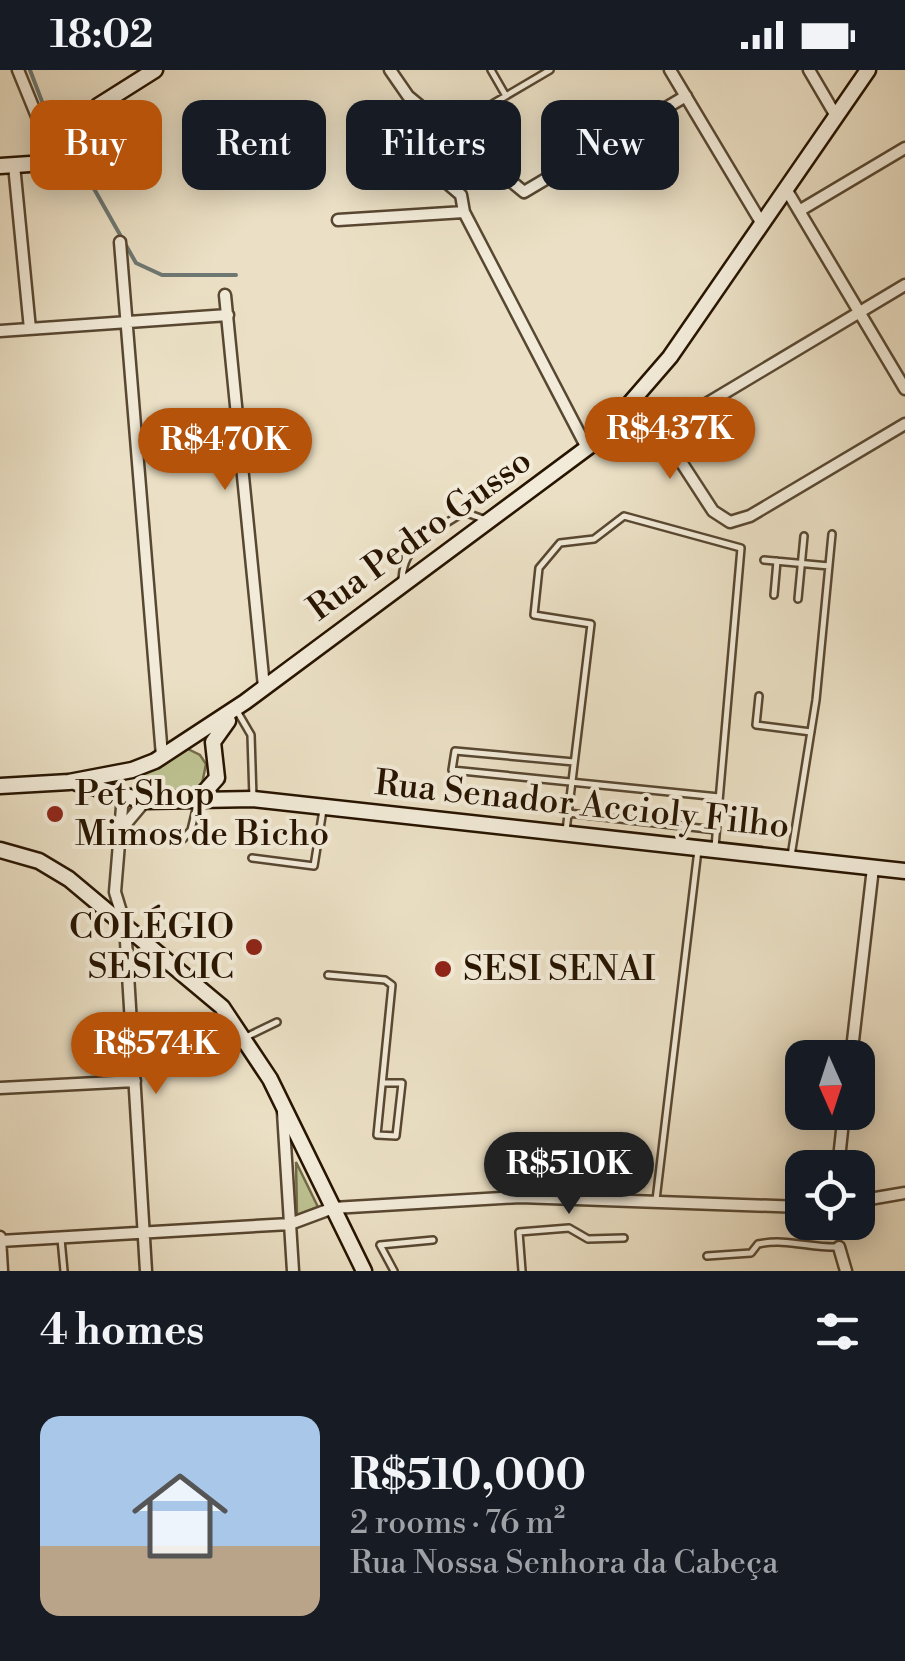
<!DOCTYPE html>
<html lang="en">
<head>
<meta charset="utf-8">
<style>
	:root { --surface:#171b24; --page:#20242c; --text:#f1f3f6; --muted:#9ea1a6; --line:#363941; --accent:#b45309 }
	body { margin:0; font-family:"Libre Bodoni",serif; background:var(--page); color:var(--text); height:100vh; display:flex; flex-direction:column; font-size:38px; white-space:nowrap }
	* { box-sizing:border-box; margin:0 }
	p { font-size:32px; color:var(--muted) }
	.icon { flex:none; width:55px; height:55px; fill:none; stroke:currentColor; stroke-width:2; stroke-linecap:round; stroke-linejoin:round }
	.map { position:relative; height:1201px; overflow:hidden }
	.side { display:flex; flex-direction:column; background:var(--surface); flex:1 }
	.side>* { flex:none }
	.guide { position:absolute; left:30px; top:30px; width:845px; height:90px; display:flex; gap:20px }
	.needle { width:65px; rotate:177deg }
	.fabs { position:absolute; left:785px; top:970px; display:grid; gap:20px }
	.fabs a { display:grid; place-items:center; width:90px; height:90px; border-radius:20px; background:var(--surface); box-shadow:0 5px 25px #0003; font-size:50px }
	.price { position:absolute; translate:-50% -85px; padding:0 22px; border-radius:35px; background:var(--accent); color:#fff; font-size:32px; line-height:65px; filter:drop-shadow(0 2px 5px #0008) }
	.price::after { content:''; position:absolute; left:50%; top:60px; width:30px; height:22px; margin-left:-15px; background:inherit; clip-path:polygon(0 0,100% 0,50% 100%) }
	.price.current { background:#222; color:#fff }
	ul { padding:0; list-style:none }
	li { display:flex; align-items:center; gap:30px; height:250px; padding:0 40px }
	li+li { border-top:2px solid var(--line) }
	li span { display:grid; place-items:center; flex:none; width:280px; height:200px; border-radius:20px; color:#555 }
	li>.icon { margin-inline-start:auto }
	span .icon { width:120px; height:120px; fill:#fffc; stroke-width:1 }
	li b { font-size:42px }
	h2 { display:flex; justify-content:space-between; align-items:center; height:120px; padding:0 40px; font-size:42px }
	.pill { padding:0 35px; border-radius:20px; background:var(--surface); box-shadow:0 5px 25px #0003; font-size:35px; line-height:90px }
	.pill.current { background:var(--accent); color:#fff }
	.status { display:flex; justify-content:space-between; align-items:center; height:70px; padding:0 50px; background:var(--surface); direction:ltr }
	.status svg { height:28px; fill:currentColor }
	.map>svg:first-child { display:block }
</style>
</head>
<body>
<div class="status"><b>18:02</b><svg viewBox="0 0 49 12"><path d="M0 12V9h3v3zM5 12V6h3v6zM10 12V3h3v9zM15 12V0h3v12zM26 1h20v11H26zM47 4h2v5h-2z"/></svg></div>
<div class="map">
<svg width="905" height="1201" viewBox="0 0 905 1201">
	<rect width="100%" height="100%" fill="#ebe0c5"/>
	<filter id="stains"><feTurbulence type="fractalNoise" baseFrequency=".002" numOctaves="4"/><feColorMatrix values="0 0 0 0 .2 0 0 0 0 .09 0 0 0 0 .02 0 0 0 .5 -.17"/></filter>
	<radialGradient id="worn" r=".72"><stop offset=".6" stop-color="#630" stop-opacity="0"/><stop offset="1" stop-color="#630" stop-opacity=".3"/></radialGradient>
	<path fill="#bdc191" stroke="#726a48" stroke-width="2.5" d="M186,678L200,685L206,694L201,719L136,722V705Z
		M296,1092L318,1137L297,1145Z"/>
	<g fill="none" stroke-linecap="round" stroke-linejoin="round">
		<path stroke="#6e7873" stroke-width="4" d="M30,0L62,84
			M93,117L136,193L162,205H236"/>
		<defs>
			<path id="lane" d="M491,0L506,26
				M482,40L550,0
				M764,490L829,496
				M402,512C402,473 435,461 464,442L486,450
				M774,525L777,491
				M798,529L804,466
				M759,626L756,655L811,662
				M237,641L251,665L253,728
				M574,692L455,681L452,700L719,727
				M568,743L716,760
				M122,761L183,769L191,760L198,731
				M566,761L591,554L534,545L539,498L560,473L594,469L624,446L741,478L715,777
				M791,786L816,630L832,464
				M252,788L314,796L323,740
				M328,905L385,910L392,915L377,1065L396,1066L402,1013H384
				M246,967L277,952
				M656,1130L698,780
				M61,1169L64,1201
				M707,1186L751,1183L758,1174C787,1168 809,1178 839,1177
				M394,1201L380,1175L433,1170
				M522,1201L519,1162L569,1158L588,1169L624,1168"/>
			<path id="street" d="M18,0L56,93
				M390,0L408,26L524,122L686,26
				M670,0L762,154
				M809,0L836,46
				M407,79L461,125L464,142L587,378
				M14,95L30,259
				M786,119L905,319
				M799,141L905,78
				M338,150L464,142
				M120,172L162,686
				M225,225L264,617
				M0,261L228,245
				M632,335L661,361L713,441L730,452L750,446L905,354
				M661,361L905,215
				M123,725L115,822L125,855L146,1201
				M124,756L145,731
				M851,988L873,798
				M0,1018L135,1011
				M283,1042L293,1201
				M838,1098L844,1042
				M858,1131L905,1123
				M0,1167L2,1201
				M0,1171L290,1154L333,1138L520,1127L802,1137
				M839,1177L846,1201"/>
			<path id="secondary" d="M0,96L60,92L98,36L155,0
				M77,713L145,731L253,729L905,801
				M0,716L69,712L132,700L155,691L245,632L599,369L670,287L868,0
				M199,728L217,708L213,672L228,651
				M0,780L39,791L69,809L222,937L270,1009L364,1201"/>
		</defs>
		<use href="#lane" stroke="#584731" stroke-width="10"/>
		<use href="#street" stroke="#584731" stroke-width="15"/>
		<use href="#secondary" stroke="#271400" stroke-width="19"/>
		<path stroke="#271400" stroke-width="2.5" stroke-dasharray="8 5" stroke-linecap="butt" d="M832,1152L836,1165"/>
		<use href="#lane" stroke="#f2ebd9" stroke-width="5"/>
		<use href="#street" stroke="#f2ebd9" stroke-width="10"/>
		<use href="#secondary" stroke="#f2ebd9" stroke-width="14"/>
	</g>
	<g fill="#8f2418" stroke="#f2ebd9" stroke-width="4">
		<circle cx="55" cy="744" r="10"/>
		<circle cx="254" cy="877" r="10"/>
		<circle cx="443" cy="899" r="10"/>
	</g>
	<g text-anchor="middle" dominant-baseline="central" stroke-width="8" stroke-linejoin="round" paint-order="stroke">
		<g font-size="35" fill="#271400" stroke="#f2ebd9">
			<text transform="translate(420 465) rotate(-36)">Rua Pedro Gusso</text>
			<text transform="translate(582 735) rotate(6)">Rua Senador Accioly Filho</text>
		</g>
		<g font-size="35" fill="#271400" stroke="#f2ebd9" text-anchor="start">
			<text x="75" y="724">Pet Shop<tspan x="75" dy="40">Mimos de Bicho</tspan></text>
			<text x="234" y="857" text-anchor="end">COLÉGIO<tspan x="234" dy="40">SESI CIC</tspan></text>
			<text x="463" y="899">SESI SENAI</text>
		</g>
	</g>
	<rect width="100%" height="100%" filter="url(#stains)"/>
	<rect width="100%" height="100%" fill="url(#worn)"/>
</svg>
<div class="fabs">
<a><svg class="needle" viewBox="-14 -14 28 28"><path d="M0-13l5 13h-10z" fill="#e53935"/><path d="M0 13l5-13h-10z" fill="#9ea1a6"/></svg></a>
<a><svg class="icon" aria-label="locate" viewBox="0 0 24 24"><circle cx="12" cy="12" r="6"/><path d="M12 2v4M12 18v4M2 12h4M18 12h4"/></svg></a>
</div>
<b class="price" style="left:670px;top:412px">R$437K</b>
<b class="price" style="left:225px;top:423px">R$470K</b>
<b class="price" style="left:156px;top:1027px">R$574K</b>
<b class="price current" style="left:569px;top:1147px">R$510K</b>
<div class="guide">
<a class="pill current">Buy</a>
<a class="pill">Rent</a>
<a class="pill">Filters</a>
<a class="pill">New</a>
</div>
</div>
<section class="side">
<h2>4 homes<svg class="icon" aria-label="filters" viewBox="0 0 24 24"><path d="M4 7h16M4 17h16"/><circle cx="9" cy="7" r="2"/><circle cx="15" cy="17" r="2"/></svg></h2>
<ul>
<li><span style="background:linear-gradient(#a9c7e8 65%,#b9a48a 0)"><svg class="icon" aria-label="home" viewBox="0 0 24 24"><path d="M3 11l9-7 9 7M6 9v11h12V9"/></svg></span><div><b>R$510,000</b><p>2 rooms · 76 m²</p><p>Rua Nossa Senhora da Cabeça</p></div></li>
</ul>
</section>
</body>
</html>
